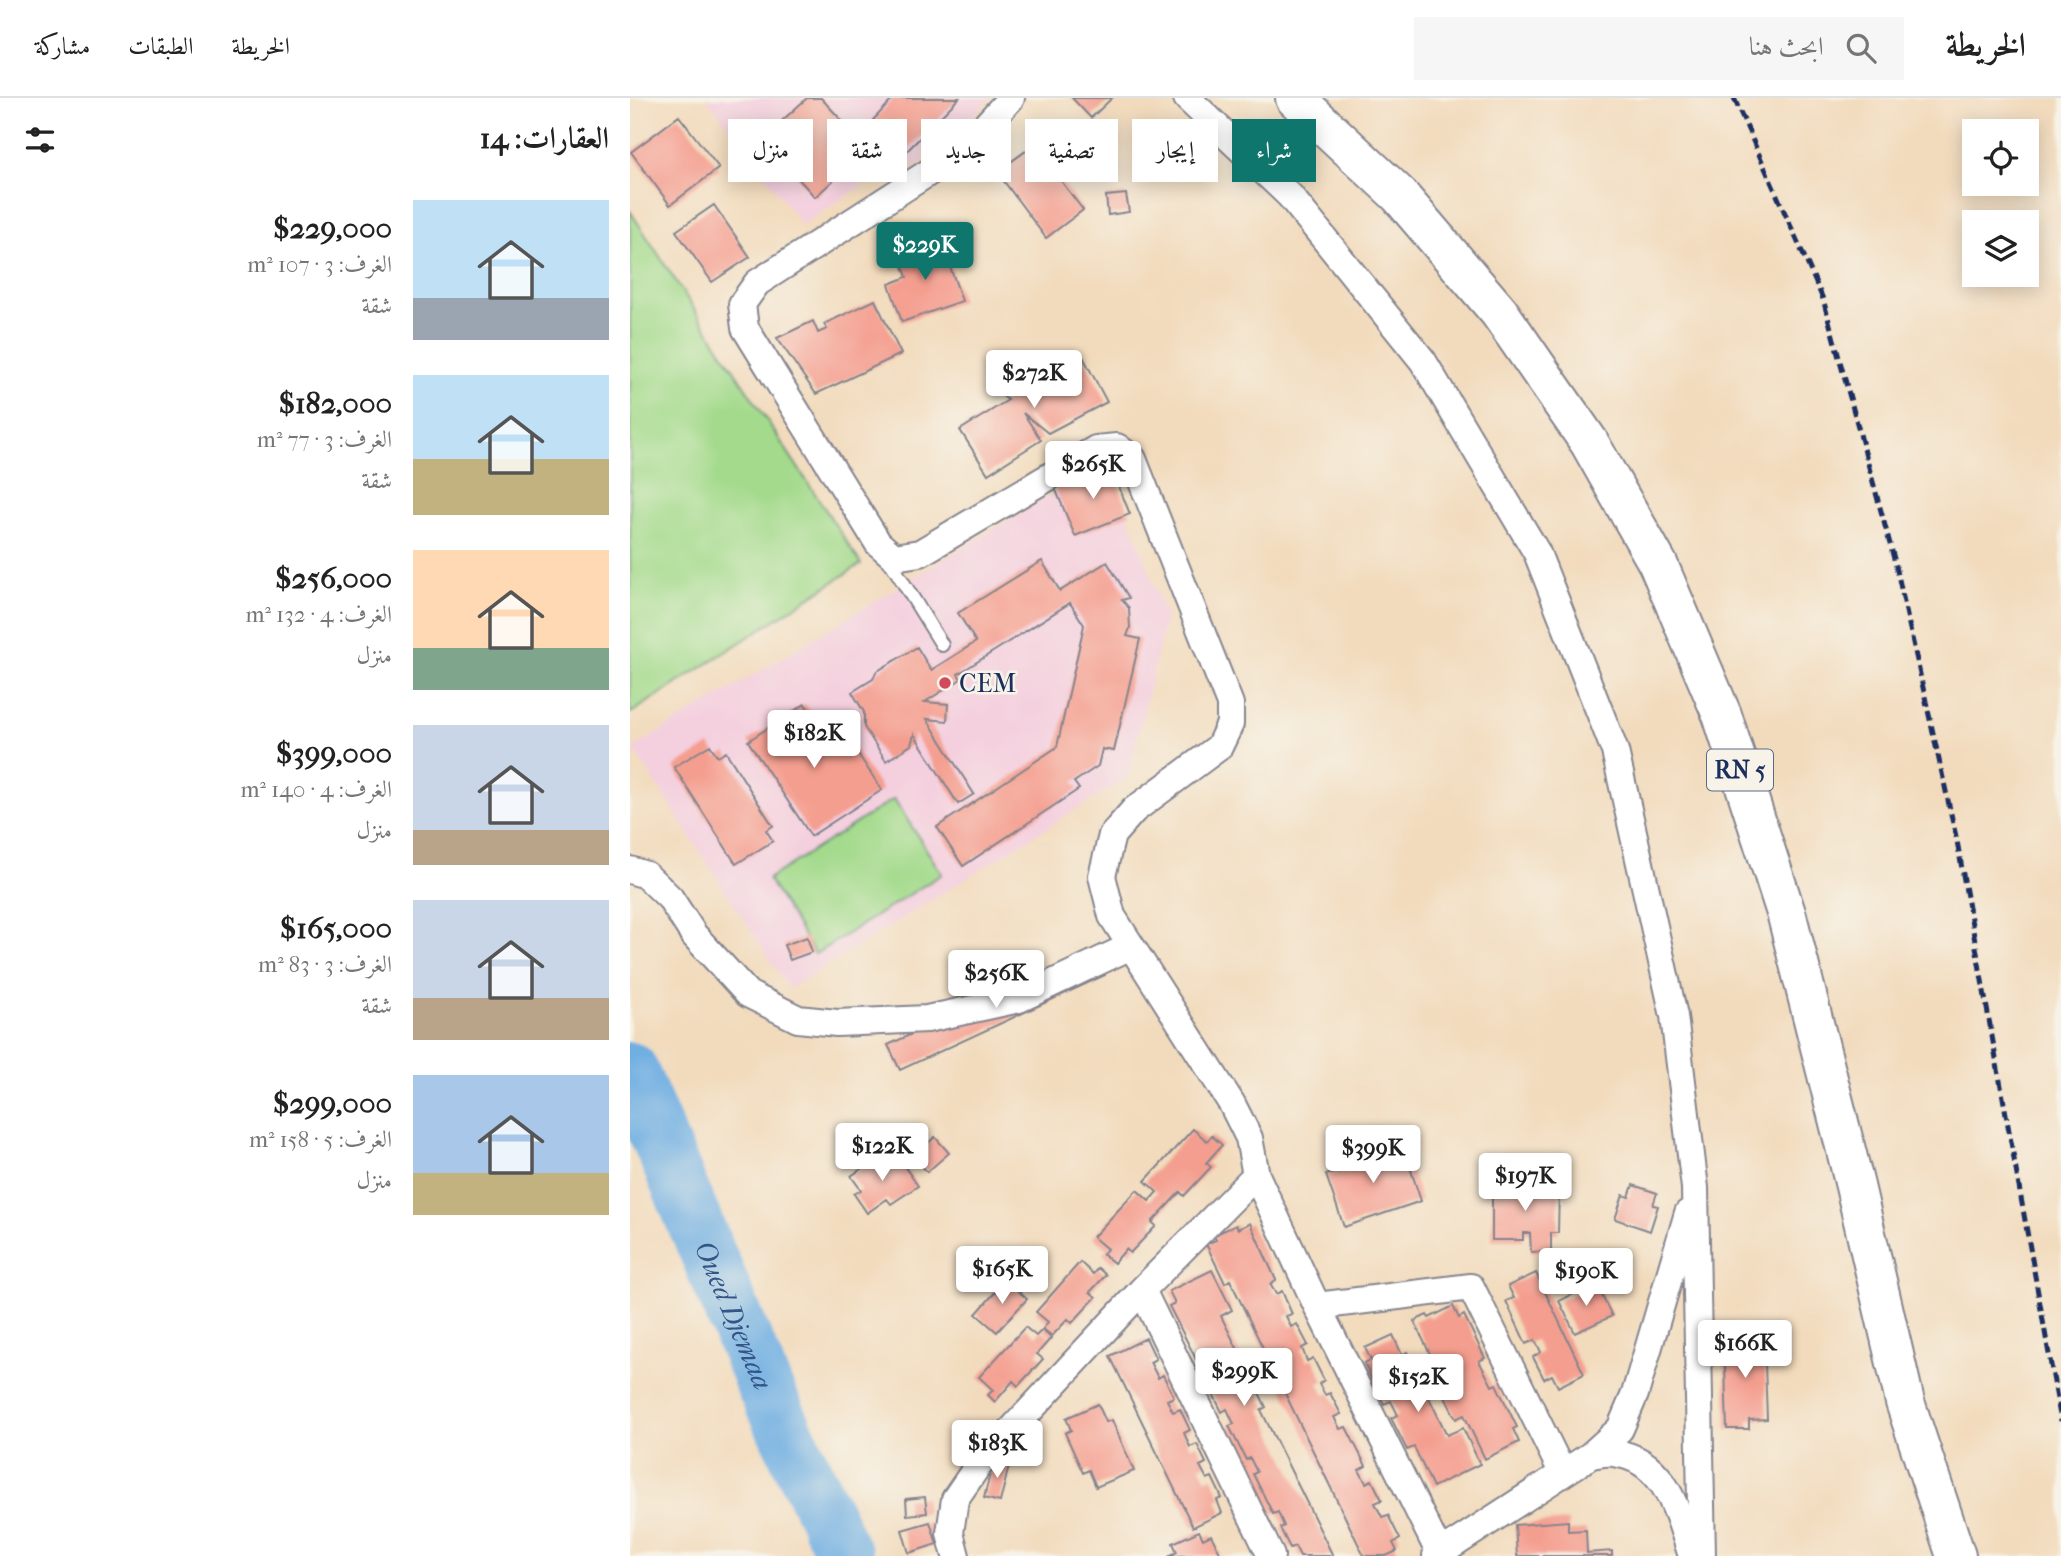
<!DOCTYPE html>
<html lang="ar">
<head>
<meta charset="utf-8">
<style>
	:root { --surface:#fff; --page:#f6f6f6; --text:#222; --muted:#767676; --line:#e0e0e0; --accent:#0f766e }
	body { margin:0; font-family:"IM FELL French Canon",Amiri,serif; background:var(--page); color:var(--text); direction:rtl; height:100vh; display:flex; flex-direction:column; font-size:26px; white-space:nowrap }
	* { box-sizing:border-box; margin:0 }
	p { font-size:23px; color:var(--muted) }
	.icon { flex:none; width:38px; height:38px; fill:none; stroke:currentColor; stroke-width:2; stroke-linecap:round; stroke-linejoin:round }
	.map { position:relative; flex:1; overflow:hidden; direction:ltr }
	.details { display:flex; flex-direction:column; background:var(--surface); width:630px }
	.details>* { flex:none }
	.hud { position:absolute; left:21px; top:21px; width:665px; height:63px; direction:rtl; display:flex; gap:14px }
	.controls { position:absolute; left:1332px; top:21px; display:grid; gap:14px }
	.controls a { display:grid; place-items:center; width:77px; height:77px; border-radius:0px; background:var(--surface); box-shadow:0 4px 18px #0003; font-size:35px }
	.price { position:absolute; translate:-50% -60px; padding:0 16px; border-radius:7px; background:#fff; color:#222; font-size:23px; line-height:46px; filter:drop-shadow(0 2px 4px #0008) }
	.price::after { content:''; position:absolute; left:50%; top:42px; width:21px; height:16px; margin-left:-10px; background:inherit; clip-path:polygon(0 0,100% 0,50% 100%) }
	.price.current { background:var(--accent); color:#fff }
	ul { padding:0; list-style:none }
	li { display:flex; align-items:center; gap:21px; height:175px; padding:0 21px }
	li span { display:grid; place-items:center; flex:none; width:196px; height:140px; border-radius:0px; color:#555 }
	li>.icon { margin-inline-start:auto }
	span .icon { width:84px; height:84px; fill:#fffc; stroke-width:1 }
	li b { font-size:30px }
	h2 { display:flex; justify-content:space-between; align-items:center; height:84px; padding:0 21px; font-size:30px }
	.pill { padding:0 24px; border-radius:0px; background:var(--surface); box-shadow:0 4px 18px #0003; font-size:24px; line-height:63px }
	.pill.current { background:var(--accent); color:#fff }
	header { display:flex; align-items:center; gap:42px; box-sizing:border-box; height:98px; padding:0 35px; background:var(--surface); border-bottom:2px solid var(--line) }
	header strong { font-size:33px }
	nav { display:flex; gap:38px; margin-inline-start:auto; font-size:24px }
	.search { width:490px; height:63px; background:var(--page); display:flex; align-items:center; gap:18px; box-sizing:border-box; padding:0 24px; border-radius:0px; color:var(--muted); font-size:26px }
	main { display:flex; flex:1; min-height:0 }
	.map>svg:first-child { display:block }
</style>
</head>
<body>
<header>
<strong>الخريطة</strong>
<div class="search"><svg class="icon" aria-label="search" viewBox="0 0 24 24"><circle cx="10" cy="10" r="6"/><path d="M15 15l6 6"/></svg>ابحث هنا</div>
<nav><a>الخريطة</a><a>الطبقات</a><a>مشاركة</a></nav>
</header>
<main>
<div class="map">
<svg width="1431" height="1458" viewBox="0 0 1431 1458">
	<rect width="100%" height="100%" fill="#f7f3e8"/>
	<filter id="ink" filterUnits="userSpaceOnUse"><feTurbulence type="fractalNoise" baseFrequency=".0143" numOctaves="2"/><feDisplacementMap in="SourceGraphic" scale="14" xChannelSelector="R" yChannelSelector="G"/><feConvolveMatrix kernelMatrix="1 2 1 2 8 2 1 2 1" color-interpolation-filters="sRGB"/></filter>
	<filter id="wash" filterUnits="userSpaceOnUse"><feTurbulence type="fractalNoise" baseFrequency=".00686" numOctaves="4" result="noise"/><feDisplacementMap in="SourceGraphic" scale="28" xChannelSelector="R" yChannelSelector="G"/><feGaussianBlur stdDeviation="1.57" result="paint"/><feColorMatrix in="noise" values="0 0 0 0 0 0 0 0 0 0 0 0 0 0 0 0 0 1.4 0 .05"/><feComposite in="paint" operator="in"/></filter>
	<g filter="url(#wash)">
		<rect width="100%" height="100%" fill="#f2dbbd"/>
		<path fill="#f4cfde" d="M77,0H360L340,22L285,70L273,61L172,127Z
			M482,373L536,519L498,679L159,891L3,650L435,388Z"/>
		<path fill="#a3da8b" stroke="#5f8474" stroke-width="2" d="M0,113L231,466L1,615L0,614Z
			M264,701L312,776L185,856L138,781Z"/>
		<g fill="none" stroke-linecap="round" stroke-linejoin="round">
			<path stroke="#6fafe2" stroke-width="56" id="s1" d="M0,972L135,1290L215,1458"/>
		</g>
		<g id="blocks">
			<path fill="#f49e8f" d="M177,0H191L238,51L185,99L132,41Z
				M264,0H329L276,54L243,22Z
				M442,0H482L461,20Z
				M49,18L89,70L40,107L1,54Z
				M404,47L453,112L416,140L367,74Z
				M496,96L499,114L478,117L476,98Z
				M84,107L120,159L82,184L46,133Z
				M310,140L332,203L272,224L259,186L277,179L268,155Z
				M245,202L271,256L186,296L147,240L183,223L188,235L197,231L194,226Z
				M438,253L441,260L451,255L477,304L418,335L393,315L411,342L358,376L330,332L378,302L370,296L392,269L409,283L423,275L418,264Z
				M480,367L500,416L445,438L425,390Z
				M412,463L430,493L477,464L499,500L492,502L499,510L500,530L497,538L510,541L484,653L472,651L468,668L444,684L449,691L333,768L307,729L427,649L454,527L440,505L328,576L331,581L295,604L318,606L317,623L297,621L344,696L328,706L284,636L281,647L256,663L234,629V614L222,594L243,581L246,574L287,549L301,572L346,544L328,515Z
				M175,606L202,648L216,638L252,692L181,738L118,643Z
				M80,647L88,659L96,654L143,728L136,732L143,743L106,766L44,669Z
				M177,839L182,854L160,862L154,847Z
				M463,852L475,877L270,972L258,947Z
				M563,1031L577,1043L582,1038L592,1047L576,1065L581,1069L554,1098L550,1094L522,1124L526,1128L500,1155L496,1151L484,1165L473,1156L477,1151L463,1139L507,1092L519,1103L527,1094L515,1083Z
				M305,1039L319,1055L297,1074L283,1058Z
				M764,1043L773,1068L779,1066L791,1103L714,1129L696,1077L718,1071L714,1060Z
				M251,1058L259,1069L270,1062L288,1088L261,1106L257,1101L237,1115L224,1096L231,1092L221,1078Z
				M862,1083H904V1090H929L928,1135H921V1153L901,1154L900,1135H893V1142H862Z
				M1003,1087L1027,1095L1023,1107L1028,1108L1020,1133L985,1121L993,1097L999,1099Z
				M620,1125L646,1182L640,1186L646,1196L652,1193L662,1216L656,1218L661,1229L667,1226L678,1247L672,1250L677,1263L683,1260L694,1282L689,1286L695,1297L700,1295L711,1316L704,1319L710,1331L716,1329L736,1368L729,1372L736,1385L742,1382L752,1402L745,1405L752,1419L758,1417L770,1441L763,1445L767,1453L756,1458H734L600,1182L595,1185L576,1146L586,1142L584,1137L606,1127L608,1131Z
				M450,1164L463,1176L468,1170L476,1177L460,1194L466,1199L442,1225L438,1221L422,1238L413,1231L418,1224L406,1214Z
				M582,1172L602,1212L591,1218L636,1309L631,1312L703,1458H670L665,1448L660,1450L650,1430L654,1428L648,1414L643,1416L623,1376L627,1374L620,1360L616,1362L599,1328L604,1326L597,1311L592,1314L574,1278L579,1276L571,1259L566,1261L539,1208L545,1205L539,1193Z
				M906,1175L954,1276L928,1289L922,1277L914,1281L903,1259L911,1254L905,1242L896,1246L876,1203L884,1200L878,1188Z
				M376,1182L397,1201L367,1234L346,1216Z
				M966,1185L982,1218L945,1235L929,1203Z
				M823,1208L829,1220L834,1217L855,1260L849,1263L862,1288L866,1286L887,1329L883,1331L889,1344L855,1361L834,1317L826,1321L813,1295L818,1293L784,1223L797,1217L799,1220Z
				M395,1229L406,1238L412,1232L421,1240L407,1256L413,1261L388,1288L383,1283L365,1304L358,1297L363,1292L349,1279Z
				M763,1237L772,1257L777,1254L817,1337L833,1330L850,1366L803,1389L784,1349L777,1352L761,1320L768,1317L761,1303L754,1306L734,1265L741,1262L735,1250Z
				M1134,1237L1137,1321L1119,1322V1331H1097L1094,1238Z
				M516,1240L526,1261L520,1264L528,1280L533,1277L544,1299L537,1302L543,1314L550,1311L560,1332L554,1335L560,1349L567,1346L576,1365L570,1368L577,1381L582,1379L592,1400L587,1402L592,1415L563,1429L480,1258Z
				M468,1306L476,1324L482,1322L504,1373L466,1389L459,1372L453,1375L435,1335L441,1332L436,1320Z
				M364,1360L380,1364L370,1404L354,1400Z
				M295,1399L297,1415L277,1417L276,1401Z
				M938,1423V1433L956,1432L957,1455L982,1453V1458H887L885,1427Z
				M300,1424L307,1446L279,1455L272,1432Z
				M569,1433L573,1441L581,1437L591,1457L539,1458L547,1454L543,1445Z"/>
		</g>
	</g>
	<g filter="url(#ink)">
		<use href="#blocks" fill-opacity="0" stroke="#86858e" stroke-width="2"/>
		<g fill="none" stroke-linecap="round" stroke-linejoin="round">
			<defs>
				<path id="service" d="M258,460L312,547"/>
				<path id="minor" d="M381,0L345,39L315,64L127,185L112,206L115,230L248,445L264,459L290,455L466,351L487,349L503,361L600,606V626L589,649L504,712L482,737L472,778L482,818L602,1006L619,1040L626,1077L687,1208L811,1458
					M557,0L660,98L793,263L907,455L985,653L1044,918L1065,1090L1072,1458
					M0,772L16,777L40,800L64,837L118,896L168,921L207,925L297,921L389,901L501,848
					M512,1192L641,1458
					M687,1208L841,1189L932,1374
					M961,1357C968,1356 976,1354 983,1355C1036,1360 1048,1416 1062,1458
					M326,1458L320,1435L325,1401L347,1369L512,1192L626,1077
					M806,1458L961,1357L990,1331L1005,1296L1058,1115"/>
				<path id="primary" d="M665,0L769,97L869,214L959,344L1028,466L1092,617L1157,818L1225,1088L1275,1304L1326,1458"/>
			</defs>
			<use href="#service" stroke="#86858e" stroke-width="16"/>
			<use href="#minor" stroke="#86858e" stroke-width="30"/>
			<use href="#primary" stroke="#86858e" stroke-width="42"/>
			<use href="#service" stroke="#fff" stroke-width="12"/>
			<use href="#minor" stroke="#fff" stroke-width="26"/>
			<use href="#primary" stroke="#fff" stroke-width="38"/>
			<path stroke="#1b2f5e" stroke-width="5" stroke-dasharray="10 5" stroke-linecap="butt" d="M1104,0L1193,201L1266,468L1327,743L1431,1323"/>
		</g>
	</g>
	<circle fill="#d1495b" stroke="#f7f3e8" stroke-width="2.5" cx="315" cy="585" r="7"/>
	<g text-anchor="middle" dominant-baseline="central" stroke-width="5" stroke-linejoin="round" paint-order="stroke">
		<rect fill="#f7f3e8" stroke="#5d6a87" stroke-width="2" x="1077" y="651.5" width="66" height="41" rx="5"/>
		<g font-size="24" font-weight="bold" fill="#1b2f5e">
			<text x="1110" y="672">RN 5</text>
		</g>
		<g font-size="26" fill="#1b2f5e" stroke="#f7f3e8" text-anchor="start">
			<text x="329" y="585">CEM</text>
		</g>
		<g font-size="28" font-style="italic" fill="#345586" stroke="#f7f3e8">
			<text stroke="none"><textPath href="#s1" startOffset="266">Oued Djemaa</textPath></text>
		</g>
	</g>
</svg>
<div class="controls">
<a><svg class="icon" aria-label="locate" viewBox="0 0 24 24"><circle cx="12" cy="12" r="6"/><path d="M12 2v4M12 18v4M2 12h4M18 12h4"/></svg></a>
<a><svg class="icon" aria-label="layers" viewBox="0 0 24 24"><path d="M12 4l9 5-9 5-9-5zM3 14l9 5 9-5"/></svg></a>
</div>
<b class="price current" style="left:295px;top:184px">$229K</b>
<b class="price" style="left:404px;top:312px">$272K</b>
<b class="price" style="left:463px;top:403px">$265K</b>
<b class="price" style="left:184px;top:672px">$182K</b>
<b class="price" style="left:366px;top:912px">$256K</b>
<b class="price" style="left:252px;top:1085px">$122K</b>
<b class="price" style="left:743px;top:1087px">$399K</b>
<b class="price" style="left:895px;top:1115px">$197K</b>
<b class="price" style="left:372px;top:1208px">$165K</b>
<b class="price" style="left:956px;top:1210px">$190K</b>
<b class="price" style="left:1115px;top:1282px">$166K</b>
<b class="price" style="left:614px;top:1310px">$299K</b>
<b class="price" style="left:788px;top:1316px">$152K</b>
<b class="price" style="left:367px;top:1382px">$183K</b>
<div class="hud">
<a class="pill current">شراء</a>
<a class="pill">إيجار</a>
<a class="pill">تصفية</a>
<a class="pill">جديد</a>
<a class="pill">شقة</a>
<a class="pill">منزل</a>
</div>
</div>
<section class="details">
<h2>العقارات: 14<svg class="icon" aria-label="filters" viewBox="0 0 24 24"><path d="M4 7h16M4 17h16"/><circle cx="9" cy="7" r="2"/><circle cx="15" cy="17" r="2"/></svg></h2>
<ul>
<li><span style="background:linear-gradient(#bfe0f5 70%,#9aa5b1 0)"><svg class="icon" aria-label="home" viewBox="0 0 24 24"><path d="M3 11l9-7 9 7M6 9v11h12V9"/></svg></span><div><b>$229,000</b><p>الغرف: 3 · 107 m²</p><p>شقة</p></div></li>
<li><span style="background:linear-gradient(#bfe0f5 60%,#c2b280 0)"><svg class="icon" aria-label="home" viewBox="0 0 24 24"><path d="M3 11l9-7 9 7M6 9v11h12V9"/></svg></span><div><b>$182,000</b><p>الغرف: 3 · 77 m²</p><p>شقة</p></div></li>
<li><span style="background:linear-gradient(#ffd9b3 70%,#7fa58c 0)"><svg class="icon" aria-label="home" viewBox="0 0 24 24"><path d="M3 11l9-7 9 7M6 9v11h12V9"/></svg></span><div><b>$256,000</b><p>الغرف: 4 · 132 m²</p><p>منزل</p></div></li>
<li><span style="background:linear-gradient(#c9d6e8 75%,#b9a48a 0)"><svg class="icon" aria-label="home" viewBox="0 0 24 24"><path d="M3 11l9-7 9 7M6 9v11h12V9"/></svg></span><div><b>$399,000</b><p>الغرف: 4 · 140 m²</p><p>منزل</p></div></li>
<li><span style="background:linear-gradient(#c9d6e8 70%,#b9a48a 0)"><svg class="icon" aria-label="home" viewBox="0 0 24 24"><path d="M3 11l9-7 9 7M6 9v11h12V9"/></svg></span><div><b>$165,000</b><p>الغرف: 3 · 83 m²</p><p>شقة</p></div></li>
<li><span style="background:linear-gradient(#a9c7e8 70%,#c2b280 0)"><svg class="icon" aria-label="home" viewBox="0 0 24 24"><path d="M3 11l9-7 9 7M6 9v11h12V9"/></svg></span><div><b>$299,000</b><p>الغرف: 5 · 158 m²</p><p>منزل</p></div></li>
</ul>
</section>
</main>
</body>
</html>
